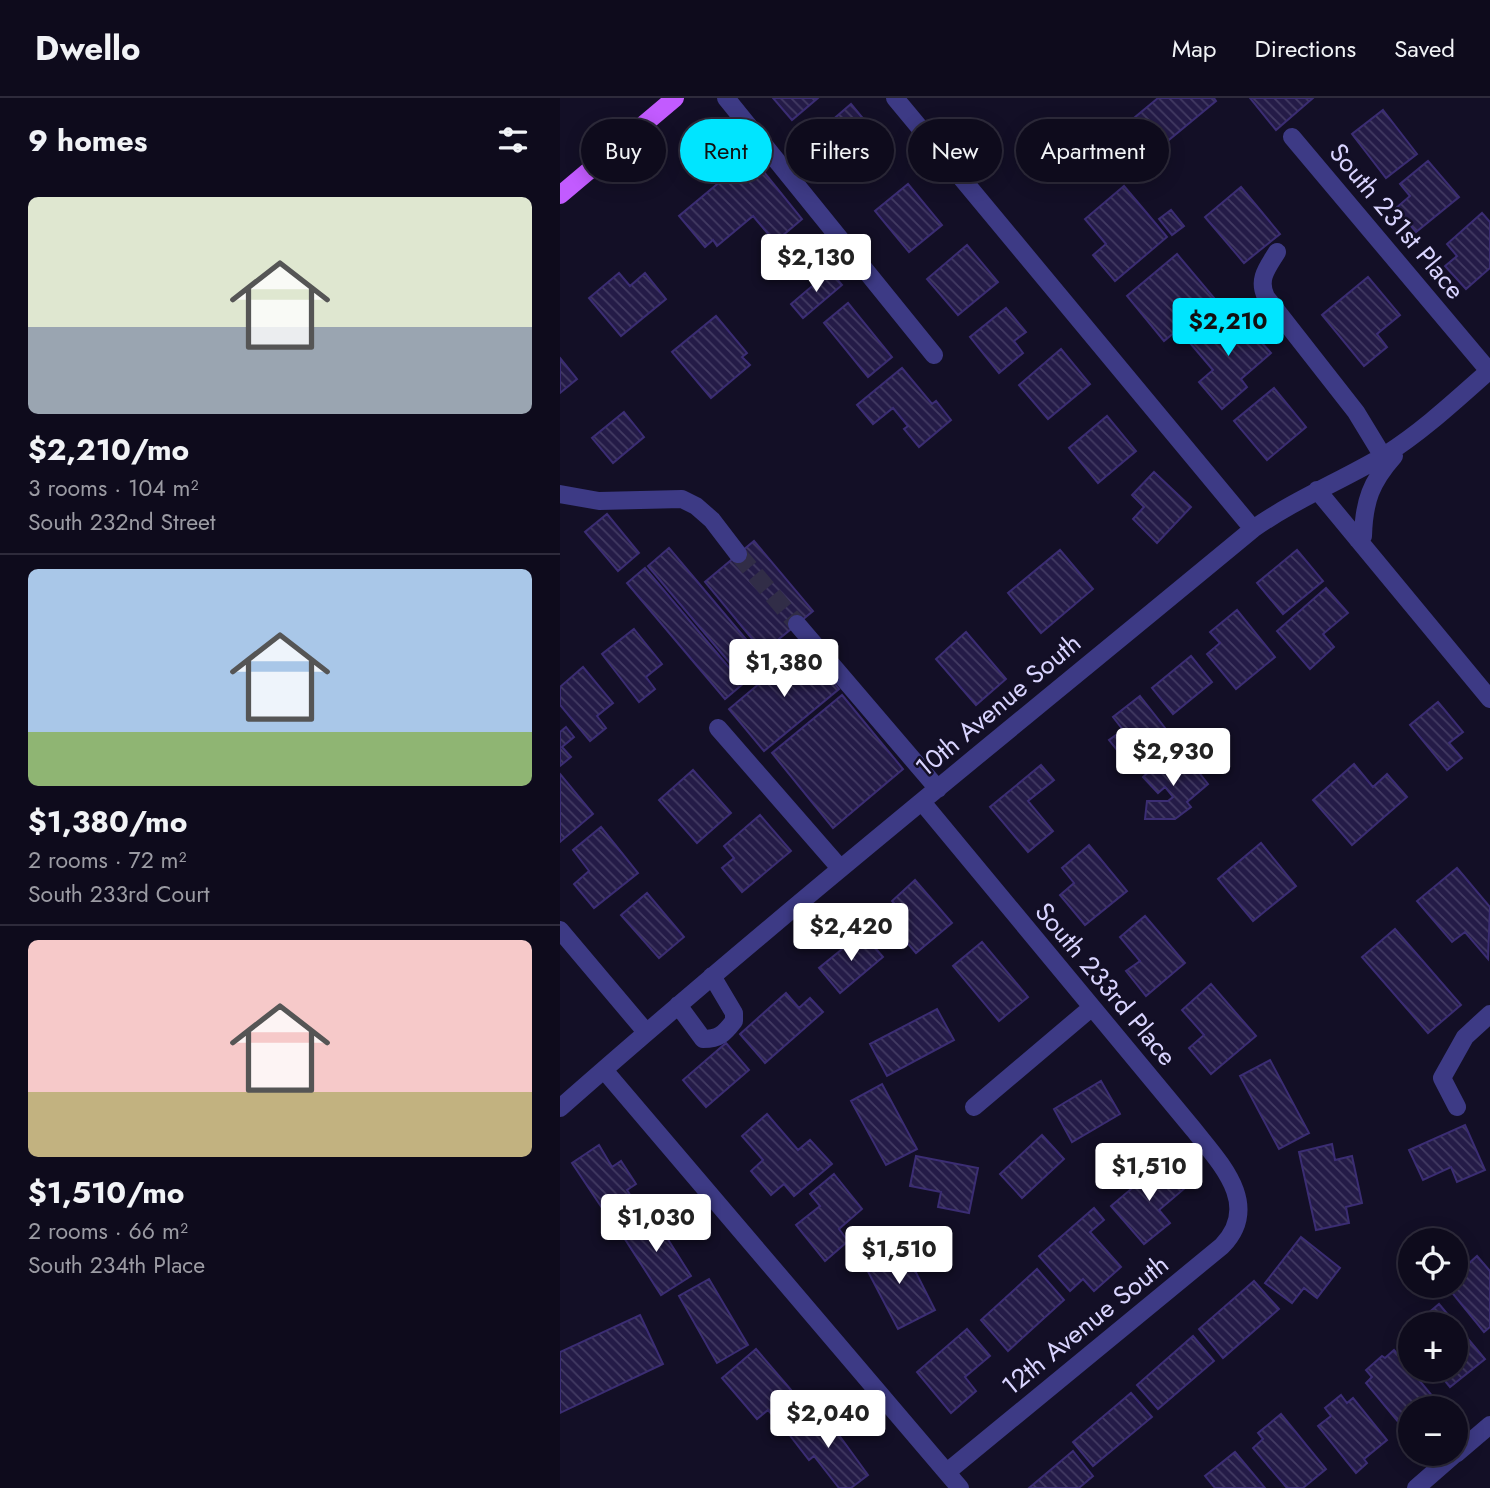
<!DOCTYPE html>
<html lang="en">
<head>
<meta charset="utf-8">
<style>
	:root { --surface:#0e0b1c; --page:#171425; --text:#f1f3f6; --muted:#9b9ba3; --line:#2e2b3b; --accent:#00e5ff }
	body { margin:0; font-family:Jost,sans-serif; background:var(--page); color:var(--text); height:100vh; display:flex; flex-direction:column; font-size:26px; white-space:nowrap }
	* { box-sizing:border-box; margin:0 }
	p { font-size:23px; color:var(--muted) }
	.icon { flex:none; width:38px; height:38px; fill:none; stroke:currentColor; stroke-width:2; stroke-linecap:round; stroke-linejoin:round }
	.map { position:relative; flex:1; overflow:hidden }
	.side { display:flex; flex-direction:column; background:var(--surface); width:560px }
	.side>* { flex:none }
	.banner { position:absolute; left:21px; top:21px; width:665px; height:63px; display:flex; gap:14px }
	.buttons { position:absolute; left:838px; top:1130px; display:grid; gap:14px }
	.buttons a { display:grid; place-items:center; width:70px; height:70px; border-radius:50%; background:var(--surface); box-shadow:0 4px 18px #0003,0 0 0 2px var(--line); font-size:35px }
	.price { position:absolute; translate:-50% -60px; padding:0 16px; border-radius:7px; background:#fff; color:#222; font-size:23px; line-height:46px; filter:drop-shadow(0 2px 4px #0008) }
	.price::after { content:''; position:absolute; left:50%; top:42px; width:21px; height:16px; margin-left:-10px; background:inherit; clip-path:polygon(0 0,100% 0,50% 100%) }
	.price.selected { background:var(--accent); color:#111 }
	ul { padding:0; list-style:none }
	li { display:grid; align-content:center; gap:14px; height:371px; padding:0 28px }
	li+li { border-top:2px solid var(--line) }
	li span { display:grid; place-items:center; height:217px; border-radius:10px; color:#555 }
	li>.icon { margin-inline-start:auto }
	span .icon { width:126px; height:126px; fill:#fffc; stroke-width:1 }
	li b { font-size:30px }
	h2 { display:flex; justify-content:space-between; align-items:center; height:84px; padding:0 28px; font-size:30px }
	.tag { padding:0 24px; border-radius:32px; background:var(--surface); box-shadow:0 4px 18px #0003,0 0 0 2px var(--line); font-size:24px; line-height:63px }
	.tag.selected { background:var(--accent); color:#111 }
	header { display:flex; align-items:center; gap:42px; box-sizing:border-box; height:98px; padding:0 35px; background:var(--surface); border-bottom:2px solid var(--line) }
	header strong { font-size:33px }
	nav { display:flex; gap:38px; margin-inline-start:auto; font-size:24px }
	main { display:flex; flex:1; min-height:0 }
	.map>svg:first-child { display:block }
</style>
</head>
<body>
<header>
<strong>Dwello</strong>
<nav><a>Map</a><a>Directions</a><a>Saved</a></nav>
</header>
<main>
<section class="side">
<h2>9 homes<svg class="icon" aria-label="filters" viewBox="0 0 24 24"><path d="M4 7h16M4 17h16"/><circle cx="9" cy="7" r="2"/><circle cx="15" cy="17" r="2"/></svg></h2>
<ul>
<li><span style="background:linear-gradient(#dfe7d0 60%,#9aa5b1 0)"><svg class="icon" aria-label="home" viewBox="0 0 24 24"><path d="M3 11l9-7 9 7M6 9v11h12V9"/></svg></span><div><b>$2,210/mo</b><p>3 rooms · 104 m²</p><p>South 232nd Street</p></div></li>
<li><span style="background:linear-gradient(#a9c7e8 75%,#8fb573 0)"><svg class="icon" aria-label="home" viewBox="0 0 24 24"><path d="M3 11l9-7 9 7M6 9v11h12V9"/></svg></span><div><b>$1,380/mo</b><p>2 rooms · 72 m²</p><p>South 233rd Court</p></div></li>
<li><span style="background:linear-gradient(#f6c9c9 70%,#c2b280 0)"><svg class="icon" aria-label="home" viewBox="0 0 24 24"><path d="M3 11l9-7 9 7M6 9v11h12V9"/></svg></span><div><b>$1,510/mo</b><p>2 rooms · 66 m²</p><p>South 234th Place</p></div></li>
</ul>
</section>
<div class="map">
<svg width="930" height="1390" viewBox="0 0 930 1390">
	<defs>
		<pattern id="building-back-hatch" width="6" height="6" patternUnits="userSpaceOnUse" patternTransform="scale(1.75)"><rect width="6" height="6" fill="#241b47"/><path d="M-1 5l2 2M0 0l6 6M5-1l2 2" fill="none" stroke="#433b63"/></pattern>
	</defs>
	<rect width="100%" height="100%" fill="#130f26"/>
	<path fill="url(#building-back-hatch)" stroke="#3b2d73" stroke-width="2" d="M213,0H258L232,22Z
		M598,0H654L656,3L581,65L556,35Z
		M690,0H753L716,32Z
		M291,6L310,29L299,39L309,50L285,70L256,36Z
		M823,12L857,56L826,80L792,36Z
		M191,58L242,121L215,144L193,118L157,148L153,142L145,149L119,118Z
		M868,63L899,99L856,134L836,110L850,98L840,86Z
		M348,86L382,127L349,154L315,113Z
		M564,88L607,139L555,183L533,157L546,146L525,121Z
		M681,89L720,136L684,165L645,119Z
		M611,112L624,128L612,137L599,121Z
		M922,115L930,124V170L906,191L885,168L897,158L887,146Z
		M407,147L438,184L398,217L367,181Z
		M617,156L655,201L604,243L567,198Z
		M270,173L282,187L243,220L231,206Z
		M59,175L70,188L85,175L106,201L61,238L29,200Z
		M808,179L840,217L817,236L827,249L804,268L762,217Z
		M288,205L332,259L308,279L264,225Z
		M446,210L466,234L454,243L463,255L439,275L410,239Z
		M665,214L687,237L691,233L711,255L681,281L687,289L662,311L639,284L653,272L630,245Z
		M156,218L187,255L182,259L190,267L151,300L112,254Z
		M501,251L530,286L488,321L459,287Z
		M0,260L17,281L0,295Z
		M342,270L372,306L376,303L391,322L359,349L344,331L348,328L333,310L313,326L297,307Z
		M714,290L746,329L707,362L674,323Z
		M64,314L84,339L53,365L32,340Z
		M547,318L576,353L538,385L509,350Z
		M594,374L631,409L597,445L573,421L584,409L572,397Z
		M47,416L79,455L58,473L25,434Z
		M194,443L253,513L203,554L145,484Z
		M109,450L206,565L185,583L88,468Z
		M500,452L533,491L481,535L448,495Z
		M737,452L763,483L723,516L697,485Z
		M85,470L183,586L165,601L67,485Z
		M766,490L788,515L763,536L774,549L750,571L717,533Z
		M677,512L715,559L676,591L647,556L660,545L650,534Z
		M74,531L102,566L86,579L95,591L79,604L42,556Z
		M406,534L446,581L416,607L376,561Z
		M244,548L279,591L204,653L169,611Z
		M631,558L652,584L613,616L592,590Z
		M23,569L53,605L37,618L46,630L30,643L0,607V589Z
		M282,597L343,671L273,730L212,655Z
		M580,598L609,635L569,667L549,642L563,632L553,619Z
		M878,604L903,634L889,645L902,660L887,672L850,627Z
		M6,629L14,639L2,649L11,659L0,668V634Z
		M611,654L622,670L630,663L648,686L627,704L631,709L615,721H585L587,703H608L613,699L605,689L598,695L583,679Z
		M794,666L813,689L827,676L847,699L792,747L753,702Z
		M481,667L494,682L468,703L493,733L468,754L430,709Z
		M133,672L171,715L137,745L99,702Z
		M0,676L33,716L0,744Z
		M200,717L231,753L182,794L162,770L174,760L164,748Z
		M41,729L78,775L34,810L14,786L29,773L13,752Z
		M701,745L736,788L693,823L658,781Z
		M529,747L567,793L525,827L500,797L514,785L502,770Z
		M897,770L930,809L928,861L905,834L892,844L857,803Z
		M355,782L392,825L356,855L332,827L344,817L332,803Z
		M87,795L124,839L99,860L61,817Z
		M585,818L625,865L586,898L566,873L580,863L560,839Z
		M835,831L901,907L868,935L802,859Z
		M302,835L323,859L280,895L259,870Z
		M422,844L468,899L439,923L393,868Z
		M651,886L696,938L651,976L629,950L644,937L622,912Z
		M226,895L239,910L250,900L263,914L205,965L180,936Z
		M377,911L394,942L327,978L310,946Z
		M166,945L189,972L146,1009L123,982Z
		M710,962L749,1035L719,1051L680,978Z
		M541,983L560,1016L512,1044L494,1011Z
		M322,986L357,1051L326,1067L291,1003Z
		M207,1016L238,1052L250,1042L272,1066L234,1098L224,1086L211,1097L191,1073L203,1062L182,1038Z
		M905,1027L925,1072L897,1084L891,1069L863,1082L849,1052Z
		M482,1037L504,1061L462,1100L440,1076Z
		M772,1046L775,1062L792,1058L802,1105L786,1109L789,1125L756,1132L739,1054Z
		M39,1047L52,1069L61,1063L76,1086L67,1092L76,1106L50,1122L12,1065Z
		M356,1058L418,1070L409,1115L378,1109L381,1094L350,1088Z
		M603,1064L625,1090L599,1112L610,1125L584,1146L551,1108Z
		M274,1076L302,1111L279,1131L288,1143L265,1163L236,1127L260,1108L250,1096Z
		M534,1110L544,1122L530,1134L561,1169L534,1193L523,1181L510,1193L479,1158Z
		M92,1116L131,1178L101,1197L61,1135Z
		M741,1139L780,1170L757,1200L744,1190L732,1205L705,1185Z
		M341,1145L375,1212L338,1231L303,1164Z
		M917,1158L930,1173V1229L924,1234L889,1191L896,1188V1171L904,1164L907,1167Z
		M477,1171L504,1202L448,1253L421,1222Z
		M149,1181L188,1247L157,1265L119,1198Z
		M694,1183L719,1211L663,1260L639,1231Z
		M879,1206L925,1261L890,1289L876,1272H896V1227H854Z
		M80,1217L103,1266L0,1315V1254Z
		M407,1231L430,1258L405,1279L416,1293L391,1315L357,1274Z
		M633,1238L654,1263L598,1311L577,1287Z
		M196,1251L243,1306L220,1326L208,1312L197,1321L162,1280Z
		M834,1252L878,1305L871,1311H850V1328L845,1332L806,1285L812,1279L806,1272L822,1258L825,1260Z
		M571,1295L592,1319L533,1368L513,1344Z
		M781,1297L787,1305L793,1300L827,1342L804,1361L807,1365L796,1375L758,1328L771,1318L765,1310Z
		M260,1311L308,1377L291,1390H279L254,1358L249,1362L228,1335Z
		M721,1316L766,1371L743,1390H727L693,1350L703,1341L698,1335Z
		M513,1353L533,1378L519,1390H469Z
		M675,1354L705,1390H655L645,1378Z"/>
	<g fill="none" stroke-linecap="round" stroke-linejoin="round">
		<path stroke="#312d47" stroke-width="18" stroke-dasharray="18 9" stroke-linecap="butt" d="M178,456L237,526"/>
		<path stroke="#3d3a85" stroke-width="18" d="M166,0L374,257
			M335,0L693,431
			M732,39L929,273
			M717,154C708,169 697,181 706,199L796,314L827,365
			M757,392L930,601
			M0,396L39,403L122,401L136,408L152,422L178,456
			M798,442L803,438C804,403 811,384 834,358
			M237,526L378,691
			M158,630L280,770
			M362,704L634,1032C660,1065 702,1107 662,1148L387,1374
			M0,832L86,934
			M118,907L143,941C159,941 164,936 174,923V915L152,878
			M44,972L400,1390
			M414,1009L531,910
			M897,1009L882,980L905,939L930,916
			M0,1010C226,811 461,623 693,431C734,402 781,383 825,357C863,333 896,302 930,272
			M896,1356L930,1327
			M856,1390L895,1356"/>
		<path stroke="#c25bff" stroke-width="18" d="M0,97L115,0"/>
	</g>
	<g text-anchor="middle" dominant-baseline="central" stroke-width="5" stroke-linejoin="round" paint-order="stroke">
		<g font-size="26" fill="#d9d4ff" stroke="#130f26">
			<text transform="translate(837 123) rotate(50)">South 231st Place</text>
			<text transform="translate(438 607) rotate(-40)">10th Avenue South</text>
			<text transform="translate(546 886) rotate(50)">South 233rd Place</text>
			<text transform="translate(525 1227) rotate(-39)">12th Avenue South</text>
		</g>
	</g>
</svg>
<div class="buttons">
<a><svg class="icon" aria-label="locate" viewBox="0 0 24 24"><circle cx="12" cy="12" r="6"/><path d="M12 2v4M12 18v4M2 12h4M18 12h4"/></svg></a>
<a>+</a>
<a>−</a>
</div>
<b class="price" style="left:256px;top:196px">$2,130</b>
<b class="price selected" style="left:668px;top:260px">$2,210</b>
<b class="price" style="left:224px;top:601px">$1,380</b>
<b class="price" style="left:613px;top:690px">$2,930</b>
<b class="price" style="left:291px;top:865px">$2,420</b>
<b class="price" style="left:589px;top:1105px">$1,510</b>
<b class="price" style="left:96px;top:1156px">$1,030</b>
<b class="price" style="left:339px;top:1188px">$1,510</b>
<b class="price" style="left:268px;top:1352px">$2,040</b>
<div class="banner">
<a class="tag">Buy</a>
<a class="tag selected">Rent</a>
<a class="tag">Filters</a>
<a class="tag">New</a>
<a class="tag">Apartment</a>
</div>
</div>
</main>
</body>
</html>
